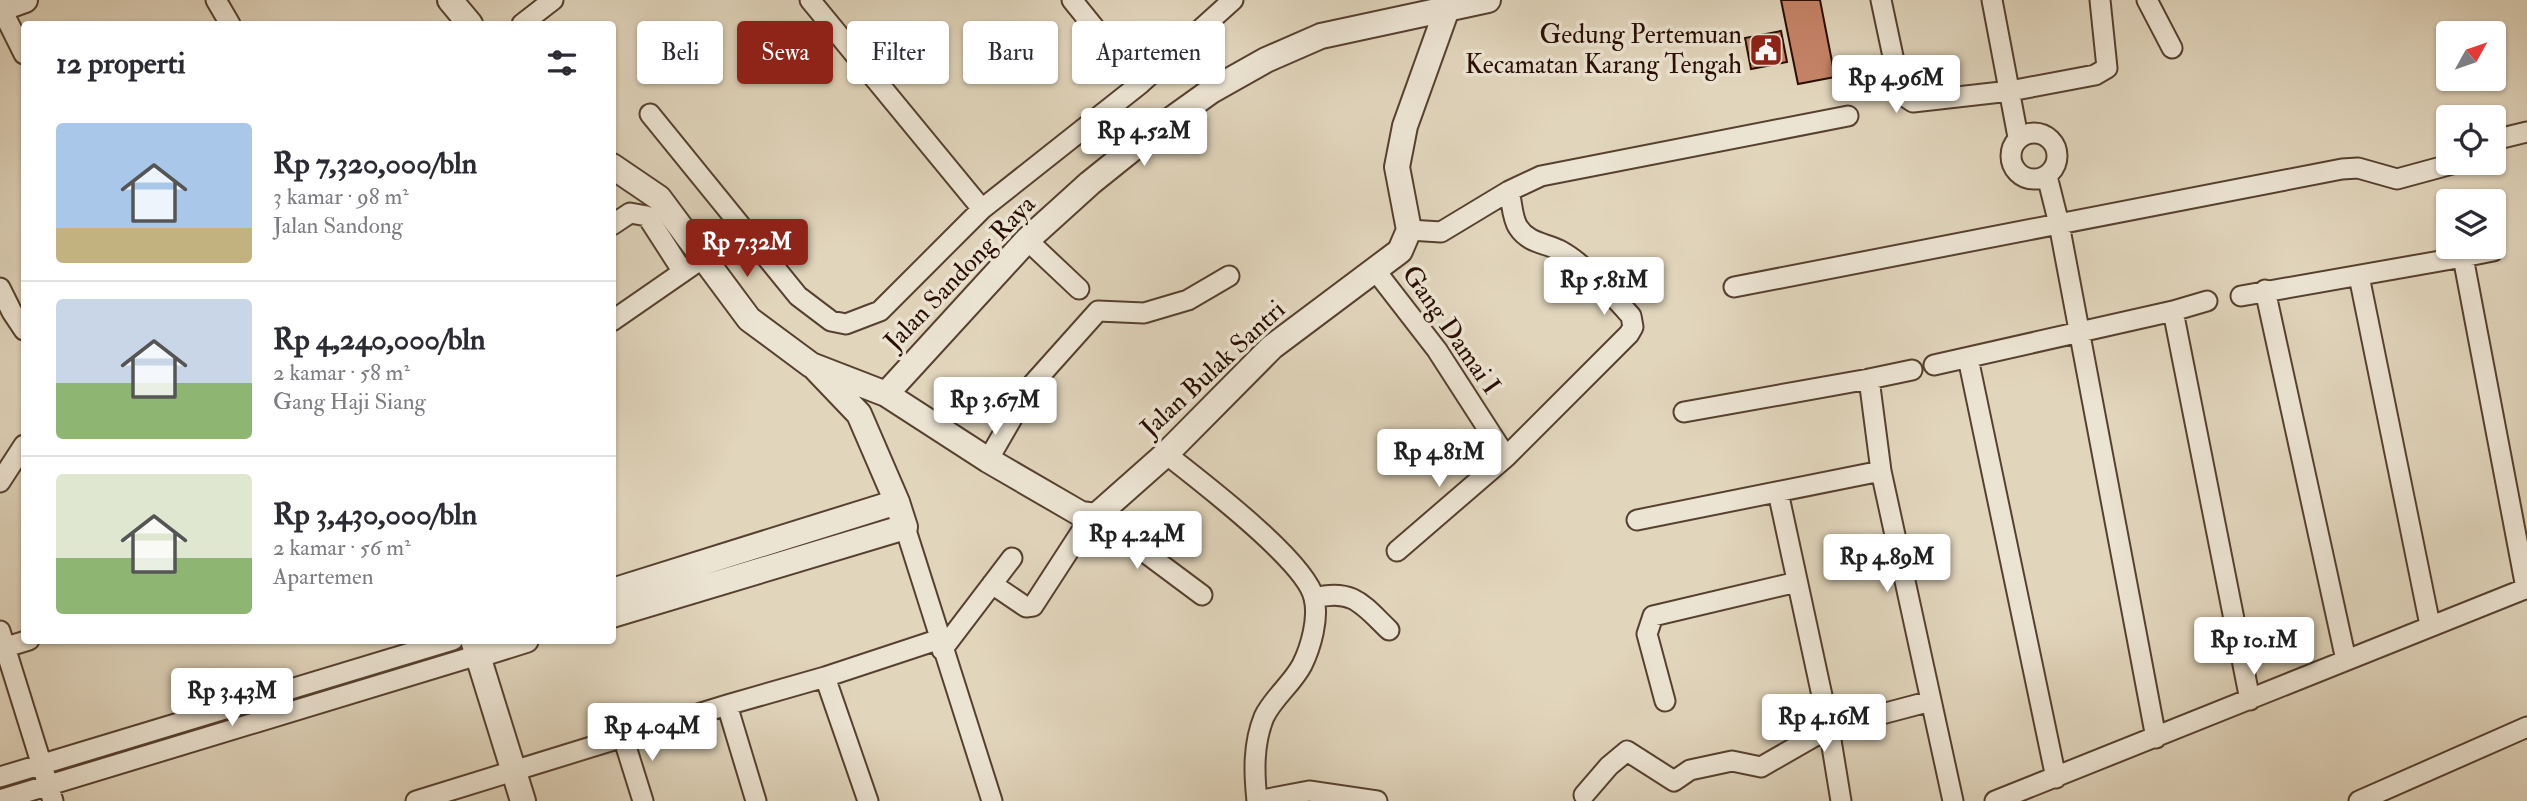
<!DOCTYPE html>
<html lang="id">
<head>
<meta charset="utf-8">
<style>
	:root { --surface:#fff; --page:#f7f7f7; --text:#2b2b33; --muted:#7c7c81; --line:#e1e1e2; --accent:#8f2418 }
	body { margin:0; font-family:"IM FELL Double Pica",serif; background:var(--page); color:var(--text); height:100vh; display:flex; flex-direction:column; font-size:26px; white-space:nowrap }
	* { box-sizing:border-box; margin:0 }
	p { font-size:23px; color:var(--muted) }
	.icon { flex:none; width:38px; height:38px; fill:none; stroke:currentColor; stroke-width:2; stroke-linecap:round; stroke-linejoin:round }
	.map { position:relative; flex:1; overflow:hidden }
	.details { position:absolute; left:21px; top:21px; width:595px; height:623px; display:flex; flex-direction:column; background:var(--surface); border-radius:7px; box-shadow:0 2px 5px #0004 }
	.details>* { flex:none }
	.guide { position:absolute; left:637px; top:21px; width:665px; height:63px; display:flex; gap:14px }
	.needle { width:46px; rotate:50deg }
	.controls { position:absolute; left:2436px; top:21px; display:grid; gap:14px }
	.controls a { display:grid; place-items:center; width:70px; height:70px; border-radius:7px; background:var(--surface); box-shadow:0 2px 5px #0004; font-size:35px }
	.price { position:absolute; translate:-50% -60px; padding:0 16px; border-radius:7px; background:#fff; color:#222; font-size:23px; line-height:46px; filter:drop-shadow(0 2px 4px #0008) }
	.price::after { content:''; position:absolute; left:50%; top:42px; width:21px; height:16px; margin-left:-10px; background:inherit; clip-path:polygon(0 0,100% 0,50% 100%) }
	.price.active { background:var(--accent); color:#fff }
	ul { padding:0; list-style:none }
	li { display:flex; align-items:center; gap:21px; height:175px; padding:0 35px }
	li+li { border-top:2px solid var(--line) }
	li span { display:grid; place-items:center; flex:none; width:196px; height:140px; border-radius:7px; color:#555 }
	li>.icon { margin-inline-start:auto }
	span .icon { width:84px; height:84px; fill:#fffc; stroke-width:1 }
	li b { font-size:30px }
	h2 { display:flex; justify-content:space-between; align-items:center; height:84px; padding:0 35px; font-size:30px }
	.pill { padding:0 24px; border-radius:7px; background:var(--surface); box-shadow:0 2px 5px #0004; font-size:24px; line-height:63px }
	.pill.active { background:var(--accent); color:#fff }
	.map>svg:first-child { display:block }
</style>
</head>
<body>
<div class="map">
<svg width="2527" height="801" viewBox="0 0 2527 801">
	<rect width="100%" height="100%" fill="#e1d5bc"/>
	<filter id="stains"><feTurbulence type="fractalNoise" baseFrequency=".00286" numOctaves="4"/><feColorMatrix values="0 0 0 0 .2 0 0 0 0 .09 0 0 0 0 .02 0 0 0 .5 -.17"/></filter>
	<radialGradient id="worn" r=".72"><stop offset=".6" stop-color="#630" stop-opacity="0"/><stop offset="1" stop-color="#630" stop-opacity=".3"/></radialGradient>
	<path fill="#c68468" stroke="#280e00" stroke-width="2" d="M1781,0H1820L1835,77L1798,84Z
		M1781,31L1787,62L1751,69L1745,38Z"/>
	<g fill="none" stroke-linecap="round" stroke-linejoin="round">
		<defs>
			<path id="minor" d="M216,0L230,24
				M810,0L982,209
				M1072,0L1140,84
				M1881,0L1901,94L1913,102L2010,91L2095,75L2107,68L2100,0
				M1992,0L2018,137
				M2147,0L2172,48
				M1,8L24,54
				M522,24L553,0
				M650,114L798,296L831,321L846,324L880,311L982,209L1140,84L1233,0
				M2011 156a23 23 0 1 1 46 0a23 23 0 1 1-46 0Z
				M2494,140L2527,132
				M2047,176L2059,224L2156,738
				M612,225L630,213L647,216L683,272
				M1409,230L1441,232L1509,191L1541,176L1848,116
				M1027,240L1079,289
				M2463,257L2493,251
				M1375,270L1437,350L1506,457
				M2359,276L2430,625
				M1734,287L2342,169L2358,168L2397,179L2456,163
				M0,288L12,312L24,330
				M2265,290L2346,660
				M2241,296L2463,257L2526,588
				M2173,311L2250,700
				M612,321L703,258
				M1968,358L2056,778
				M1934,365L2173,311L2207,301
				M1869,379L1881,471L1953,801
				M1684,412L1869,379L1912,370
				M1166,454C1199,480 1306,561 1314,598C1319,618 1311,647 1302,665C1292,684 1273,698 1264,717C1253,744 1254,773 1257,801L1309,791L1377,801
				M988,460L1030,387L1098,311L1144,313L1188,300L1229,276
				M0,482L24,445
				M1778,492L1829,728L1841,801
				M1096,516L1202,595
				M1637,520L1881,471
				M905,527L992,801
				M1397,551L1506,457L1629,334L1633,327L1631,316C1612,295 1584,263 1559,250C1545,243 1528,243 1518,227C1512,218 1512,202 1509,191
				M992,584L1026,607L1033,606L1092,515
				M1314,598C1353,588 1363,605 1389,630
				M0,631L53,801
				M0,649L29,640
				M942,650L1012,558
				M825,677L868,801
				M1665,701L1647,634L1653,616L1797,582
				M727,705L756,801
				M623,737L643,801
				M0,777L453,640
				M1584,795L1609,766L1627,751L1674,781L1690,770L1732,761L1761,767L1829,728L1931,701
				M0,800L478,655
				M416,801L727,705L825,677L940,639
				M1995,801L2527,588
				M2359,801L2527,727"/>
			<path id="tertiary" d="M450,0L470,24
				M0,9L25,0
				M612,166L659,198L749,319L811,365L886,394L988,460L1081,514L1096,516L1166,454L1272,347L1400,251L1409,230L1397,167L1405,126L1447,9
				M886,394L1027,240L1090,183L1151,134L1211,91L1266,60L1321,36L1488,0
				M612,591L897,502
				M612,615L905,527L897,502L859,414L816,369
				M473,640L523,801
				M478,655L526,640"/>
		</defs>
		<use href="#minor" stroke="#56402f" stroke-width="23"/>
		<use href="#tertiary" stroke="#56402f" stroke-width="28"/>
		<use href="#minor" stroke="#ece4d3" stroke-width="19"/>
		<use href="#tertiary" stroke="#ece4d3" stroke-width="24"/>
	</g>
	<defs>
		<symbol id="civic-square" viewBox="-11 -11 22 22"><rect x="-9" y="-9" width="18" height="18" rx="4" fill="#8f2418" stroke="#ece4d3"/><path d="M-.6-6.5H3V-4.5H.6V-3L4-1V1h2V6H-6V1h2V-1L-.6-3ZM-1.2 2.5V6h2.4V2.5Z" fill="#fff"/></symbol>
	</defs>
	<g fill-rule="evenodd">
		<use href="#civic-square" x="1747" y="31" width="38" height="38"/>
	</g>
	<g text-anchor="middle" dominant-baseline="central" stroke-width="7" stroke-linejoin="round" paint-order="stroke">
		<g font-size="26" fill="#280e00" stroke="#ece4d3" text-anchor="end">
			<text x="1742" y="35">Gedung Pertemuan<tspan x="1742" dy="30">Kecamatan Karang Tengah</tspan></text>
		</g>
		<g font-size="26" fill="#280e00" stroke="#ece4d3">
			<text transform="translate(960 273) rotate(-46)">Jalan Sandong Raya</text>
			<text transform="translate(1451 330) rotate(55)">Gang Damai I</text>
			<text transform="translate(1213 369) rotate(-43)">Jalan Bulak Santri</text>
		</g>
	</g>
	<rect width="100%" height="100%" filter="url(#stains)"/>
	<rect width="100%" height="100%" fill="url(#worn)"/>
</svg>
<div class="controls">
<a><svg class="needle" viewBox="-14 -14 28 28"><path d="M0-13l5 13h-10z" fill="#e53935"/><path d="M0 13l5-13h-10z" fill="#7c7c81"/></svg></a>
<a><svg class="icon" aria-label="locate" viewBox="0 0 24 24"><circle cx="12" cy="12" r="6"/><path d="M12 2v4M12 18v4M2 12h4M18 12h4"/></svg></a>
<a><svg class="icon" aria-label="layers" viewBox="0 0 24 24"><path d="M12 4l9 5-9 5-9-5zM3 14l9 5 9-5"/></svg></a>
</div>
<b class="price" style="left:1896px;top:115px">Rp 4.96M</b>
<b class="price" style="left:1144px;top:168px">Rp 4.52M</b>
<b class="price active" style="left:747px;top:279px">Rp 7.32M</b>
<b class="price" style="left:1604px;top:317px">Rp 5.81M</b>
<b class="price" style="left:995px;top:437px">Rp 3.67M</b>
<b class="price" style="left:1439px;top:489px">Rp 4.81M</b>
<b class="price" style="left:1137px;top:571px">Rp 4.24M</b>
<b class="price" style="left:1887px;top:594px">Rp 4.89M</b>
<b class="price" style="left:2254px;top:677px">Rp 10.1M</b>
<b class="price" style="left:232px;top:728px">Rp 3.43M</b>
<b class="price" style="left:1824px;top:754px">Rp 4.16M</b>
<b class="price" style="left:652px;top:763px">Rp 4.04M</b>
<div class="guide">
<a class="pill">Beli</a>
<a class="pill active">Sewa</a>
<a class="pill">Filter</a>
<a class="pill">Baru</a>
<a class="pill">Apartemen</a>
</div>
<section class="details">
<h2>12 properti<svg class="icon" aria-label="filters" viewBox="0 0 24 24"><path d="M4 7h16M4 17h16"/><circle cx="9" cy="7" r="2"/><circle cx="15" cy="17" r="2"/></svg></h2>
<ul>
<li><span style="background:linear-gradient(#a9c7e8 75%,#c2b280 0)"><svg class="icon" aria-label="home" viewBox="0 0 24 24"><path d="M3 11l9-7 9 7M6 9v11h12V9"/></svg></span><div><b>Rp 7,320,000/bln</b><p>3 kamar · 98 m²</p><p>Jalan Sandong</p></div></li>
<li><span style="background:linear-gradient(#c9d6e8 60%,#8fb573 0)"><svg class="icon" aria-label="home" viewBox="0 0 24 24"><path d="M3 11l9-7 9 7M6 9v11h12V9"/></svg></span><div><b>Rp 4,240,000/bln</b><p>2 kamar · 58 m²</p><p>Gang Haji Siang</p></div></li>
<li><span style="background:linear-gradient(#dfe7d0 60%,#8fb573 0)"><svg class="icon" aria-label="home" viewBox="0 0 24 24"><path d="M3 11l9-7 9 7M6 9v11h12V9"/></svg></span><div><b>Rp 3,430,000/bln</b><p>2 kamar · 56 m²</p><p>Apartemen</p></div></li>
</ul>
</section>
</div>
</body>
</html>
